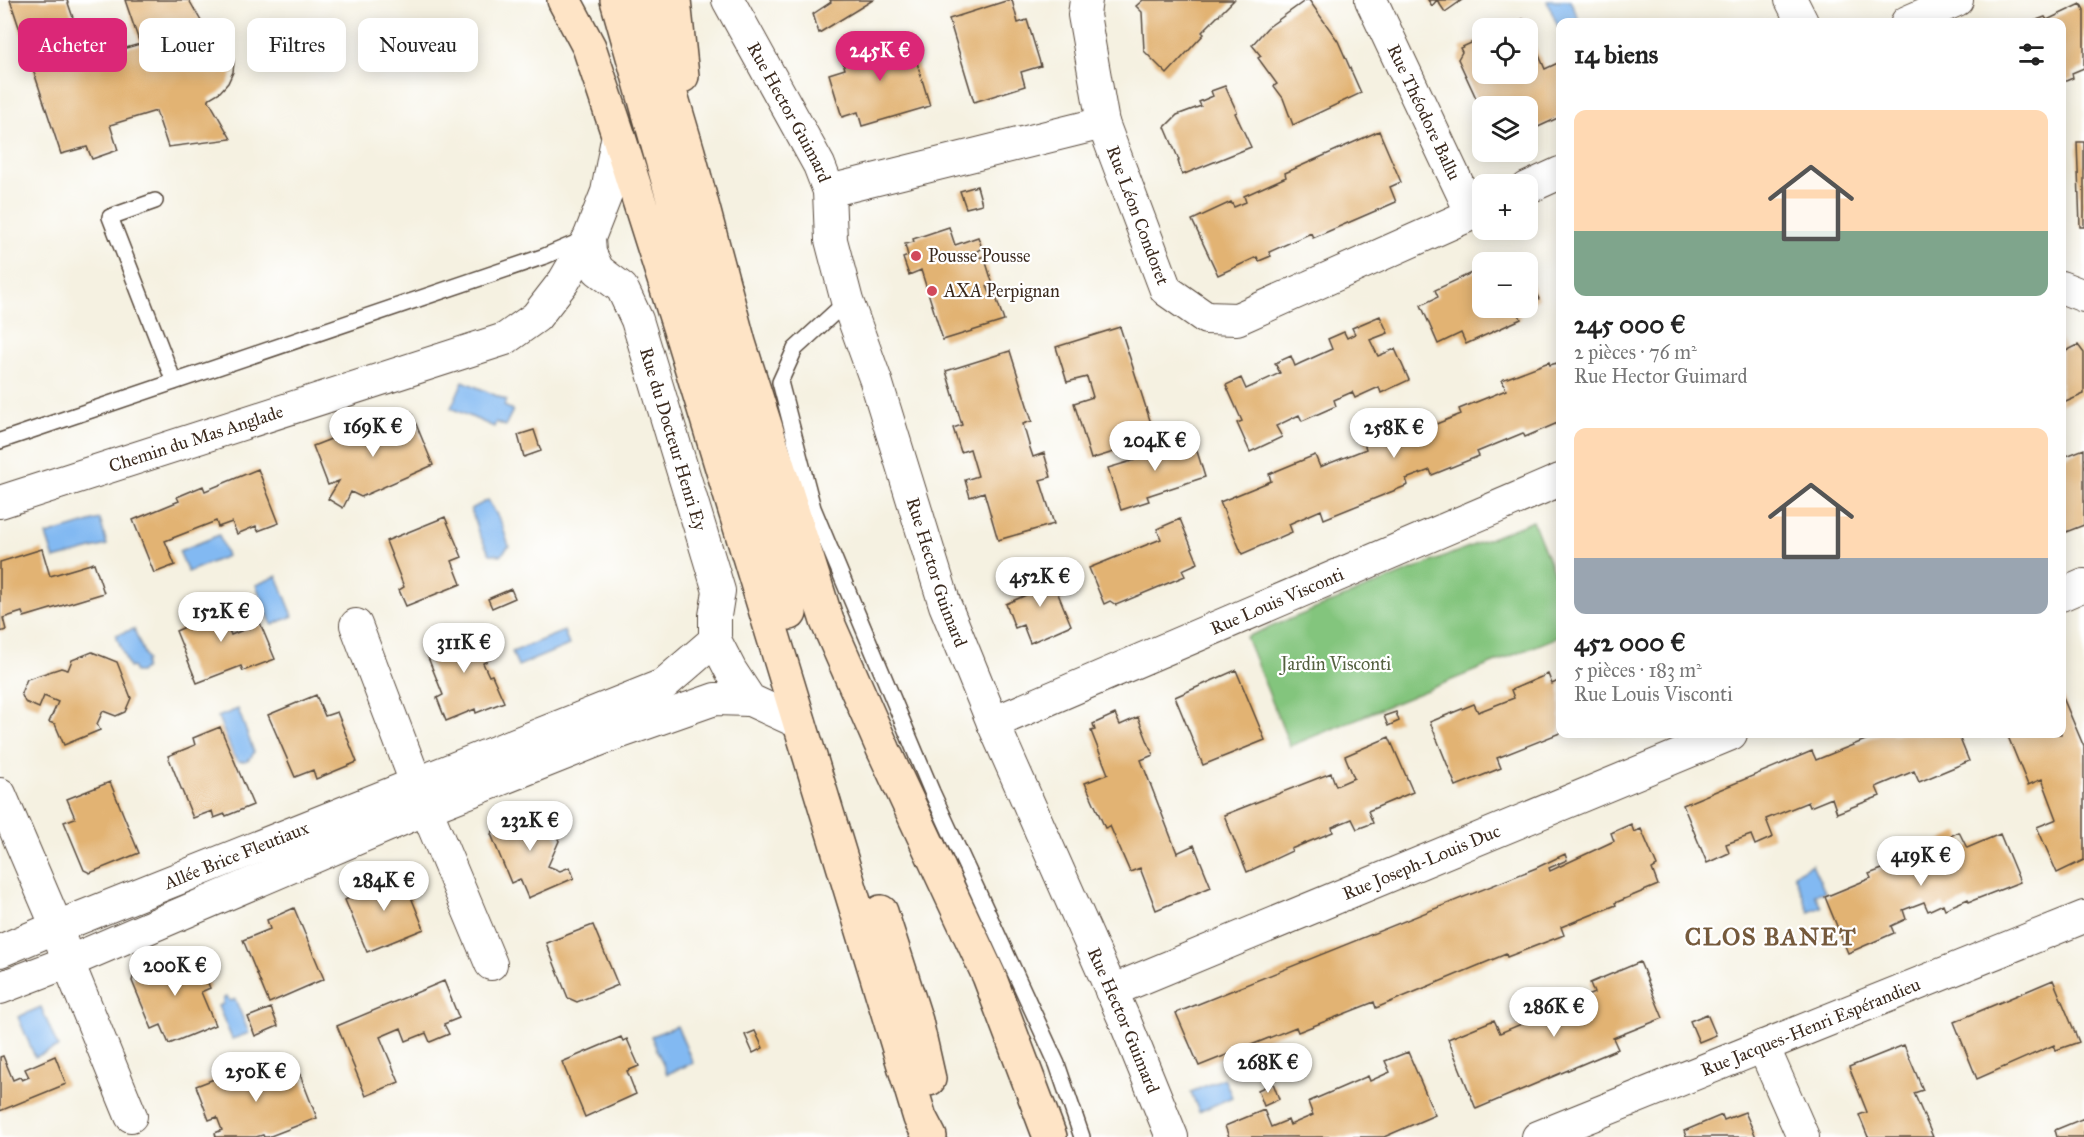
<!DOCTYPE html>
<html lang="fr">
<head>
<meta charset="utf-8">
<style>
	:root { --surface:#fff; --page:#f6f6f6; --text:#222; --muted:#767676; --accent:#db2777 }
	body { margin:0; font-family:"IM FELL Great Primer",serif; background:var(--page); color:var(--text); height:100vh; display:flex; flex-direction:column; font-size:22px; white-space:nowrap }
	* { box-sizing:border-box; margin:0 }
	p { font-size:20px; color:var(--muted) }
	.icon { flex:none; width:33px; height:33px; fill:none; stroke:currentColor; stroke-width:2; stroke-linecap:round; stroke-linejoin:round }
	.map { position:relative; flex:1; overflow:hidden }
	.details { position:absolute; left:1556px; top:18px; width:510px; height:720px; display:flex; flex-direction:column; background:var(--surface); border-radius:12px; box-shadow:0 3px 15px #0003 }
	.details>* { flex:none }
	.guide { position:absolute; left:18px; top:18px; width:570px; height:54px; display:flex; gap:12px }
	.buttons { position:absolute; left:1472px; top:18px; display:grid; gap:12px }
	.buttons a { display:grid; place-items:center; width:66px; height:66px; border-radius:12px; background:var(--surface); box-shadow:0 3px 15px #0003; font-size:30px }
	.price { position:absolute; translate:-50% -51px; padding:0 14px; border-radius:21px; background:#fff; color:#222; font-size:20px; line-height:39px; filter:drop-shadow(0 2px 3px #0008) }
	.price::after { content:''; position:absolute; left:50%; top:36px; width:18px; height:14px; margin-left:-9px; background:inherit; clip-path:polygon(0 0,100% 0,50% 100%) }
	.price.selected { background:var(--accent); color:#fff }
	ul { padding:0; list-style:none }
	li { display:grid; align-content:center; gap:12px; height:318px; padding:0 18px }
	li span { display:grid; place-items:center; height:186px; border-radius:12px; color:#555 }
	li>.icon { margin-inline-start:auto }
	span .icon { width:108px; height:108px; fill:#fffc; stroke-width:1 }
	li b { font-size:26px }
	h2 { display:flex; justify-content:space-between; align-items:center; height:72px; padding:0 18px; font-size:26px }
	.pill { padding:0 21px; border-radius:12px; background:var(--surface); box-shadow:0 3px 15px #0003; font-size:21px; line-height:54px }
	.pill.selected { background:var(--accent); color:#fff }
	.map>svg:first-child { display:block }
</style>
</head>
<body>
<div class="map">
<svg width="2084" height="1137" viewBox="0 0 2084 1137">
	<rect width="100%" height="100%" fill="#fff"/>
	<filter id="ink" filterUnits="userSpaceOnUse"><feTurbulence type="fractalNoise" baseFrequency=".0167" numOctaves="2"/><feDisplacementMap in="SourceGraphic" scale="12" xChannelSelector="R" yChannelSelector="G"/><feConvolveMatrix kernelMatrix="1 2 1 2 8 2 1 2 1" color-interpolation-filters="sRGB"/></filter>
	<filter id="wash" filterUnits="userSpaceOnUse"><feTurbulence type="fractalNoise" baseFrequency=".008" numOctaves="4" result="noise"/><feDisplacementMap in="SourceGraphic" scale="24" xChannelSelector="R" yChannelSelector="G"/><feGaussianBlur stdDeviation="1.35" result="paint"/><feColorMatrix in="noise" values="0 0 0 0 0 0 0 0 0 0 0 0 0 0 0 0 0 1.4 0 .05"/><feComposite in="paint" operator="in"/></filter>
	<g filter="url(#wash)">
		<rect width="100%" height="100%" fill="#f5f1e1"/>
		<path fill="#83c57d" stroke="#5f784e" stroke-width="1.5" d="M1533,521L1560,588V636L1290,746L1246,637Z"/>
		<path fill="#82b9f2" stroke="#5e7288" stroke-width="1.5" d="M1550,0H1570L1580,22H1560V31L1547,1Z
			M463,381L506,400L504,406L513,410L505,426L496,422L494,427L451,408Z
			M488,500L501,522L509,546L501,555L490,554L478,532L471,509Z
			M100,519L107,545L54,559L46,535Z
			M219,535L227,556L188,572L179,551Z
			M277,576L293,616L272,625L256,585Z
			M134,629L147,661L145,662V668L141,672H135L132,667L129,668L116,635Z
			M564,631L569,645L518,666L512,652Z
			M238,709L254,752C250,760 247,762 238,761L234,756L218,717Z
			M1812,864L1825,892L1815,894L1821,907L1809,912L1794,874Z
			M226,997L231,1001L235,999L249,1033L232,1039L218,1006L223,1004V999Z
			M41,1007L58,1047L35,1057L18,1017Z
			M677,1026L693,1063L667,1074L651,1036Z
			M1224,1078L1232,1097L1199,1112L1191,1092Z"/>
		<g id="blocks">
			<path fill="#e2b373" d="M10,0H67L87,59L140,44L125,0H189L201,21L212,25L224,34L231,45L234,62L233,72L228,83L220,92L208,99L231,139L168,147L156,111L110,125L118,150L92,159L87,147L61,154Z
				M830,0H873L819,33L813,14L831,2Z
				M1009,0H1012L1018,23L1027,20L1041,66L1021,72L1025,86L974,102L949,19Z
				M1143,0H1234L1202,32L1204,34L1167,74L1144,51L1142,12L1136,6Z
				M1306,0H1309L1338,41L1361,93L1293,125L1283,98L1274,86L1277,84L1258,58L1261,56L1252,45L1267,28Z
				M1428,0H1462L1445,12L1437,0L1432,6Z
				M2081,4L2084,10V68L2072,73L2073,78L2061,83V22H2031L2045,17L2047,20Z
				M1523,19L1545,69L1560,62V117L1527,132V106H1482V111L1458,59L1462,52L1460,48L1482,38V74H1527V28H1502Z
				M909,36L930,106L862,126L858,112L842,117L829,74L845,69L841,55Z
				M1225,86L1237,112L1235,113L1251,147L1182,175L1178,161L1179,160L1165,127L1177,115L1201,106L1199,102L1213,96L1211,91Z
				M1379,131L1401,182L1390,187L1396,202L1313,238L1311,233L1269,252L1271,256L1259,261L1257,257L1218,275L1192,220L1231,202L1234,207L1246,202L1244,196L1286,177L1285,173Z
				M2077,142H2084V227H2080Z
				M977,186L982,204L966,208L960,191Z
				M949,227L955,245L978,237L982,248L977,251L979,258L984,256L993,285L987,286L990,293L994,291L1004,321L943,340L921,270L909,275L903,258L908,256L905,244L914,242L913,239Z
				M1482,268V308H1521L1517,309L1521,319L1466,344L1461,333L1438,344L1421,305L1438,297L1435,290Z
				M1527,272L1539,299L1527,305Z
				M1380,316L1388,333L1370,340L1378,356L1395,349L1409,380L1381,393L1379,387L1355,398L1352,392L1334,400L1336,406L1302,421L1299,415L1276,426L1282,437L1250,452L1237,423L1242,421L1226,385L1241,378L1246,389L1280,373L1275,363L1291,356L1295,366L1301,363L1332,349L1328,339L1344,332L1347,338L1355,334L1352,328Z
				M1120,327L1156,439L1091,459L1074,403L1093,397L1087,377L1067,382L1056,347Z
				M2061,339L2066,351L2078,345L2084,353V394L2061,404Z
				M1010,351L1032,421L1023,424L1030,448L1033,457L1044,453L1051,477L1040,480L1054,524L998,540L984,492L970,497L965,480L978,476L970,449L961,452L953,428L962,425L946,371Z
				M1549,362L1550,365L1560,362V422L1525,437L1523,433L1477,452L1479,456L1432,475L1430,470L1406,479L1408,485L1324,519L1321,510L1289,524L1292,532L1242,554L1220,502L1271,481L1269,474L1315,455L1320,467L1366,449L1363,440L1409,420L1414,433L1461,414L1459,409L1506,390L1502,380Z
				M411,412L433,465L361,497L351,492L343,508L328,499L339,481L328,485L313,446L336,437L337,440L353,433L355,440L366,435L364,429L381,422L382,425Z
				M534,430L541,451L524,457L518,435Z
				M1180,437L1185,452L1196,448L1205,477L1147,496L1149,501L1121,510L1108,468L1135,460L1132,452Z
				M2084,449V525L2061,534V458Z
				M258,469L279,523L258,531L256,526L237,534L232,522L218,527L216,521L165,541L175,565L154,573L133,520L179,501L177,497L203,486L205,491Z
				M445,517L462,557L452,561L461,584L406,606L399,590L404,587L386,541Z
				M1180,519L1198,563L1182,570L1185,576L1116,605L1110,601L1104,604L1089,568L1161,539L1157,529Z
				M42,549L50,576L94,563L104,593L24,617L22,612L3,618L6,630L0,632V562Z
				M1046,565L1071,625L1030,643L1023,625L1015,628L1006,604L1037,590L1030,572Z
				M511,589L515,598L492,608L488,599Z
				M225,598L232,615L224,618L231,635L260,623L275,659L243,671L241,666L197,683L176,631L192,624L188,613Z
				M482,626L495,657L483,663L489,676L492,675L504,702L476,713L475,709L446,721L437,698L443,695L425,650Z
				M92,652L117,662L131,698L125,712L116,716L103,711L97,724L100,730L64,745L55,724L49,722L58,702L44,696L39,708L25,702L21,693L27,679L61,668L68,670L72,660Z
				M1236,670L1265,740L1203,765L1175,697Z
				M1548,674L1552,684L1560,680V733L1497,758L1501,768L1456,786L1430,722L1474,704L1478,712L1514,698L1511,690Z
				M2061,693L2084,747V860L2057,873L2037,827L2057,819L2042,779L2028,785L2007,734H2061Z
				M316,695L325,716L337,712L357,762L316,779L313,770L295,777L268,715Z
				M1396,712L1399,721L1388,726L1384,716Z
				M1115,714L1120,725L1138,717L1153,755L1141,760L1177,853L1194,845L1211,887L1156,910L1140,868L1130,872L1110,826L1105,828L1085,783L1108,774L1091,731L1095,730L1093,724Z
				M220,727L253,805L226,816L225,814L214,818L212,811L193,818L168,756L195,745L193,738Z
				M1880,734H1958L1969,761L1919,782L1914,771L1876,787L1880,796L1837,813L1832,798L1810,807L1808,802L1766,819L1773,837L1755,845L1751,835L1726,844L1729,853L1707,863L1683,805L1812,751L1816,760Z
				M1389,737L1413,792L1368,811L1373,823L1357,829L1352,819L1332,827L1333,832L1291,849L1292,851L1247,872L1224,815L1331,773L1336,786L1354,778L1345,756Z
				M110,782L139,853L90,873L84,870L64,822L75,818L67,799Z
				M544,806L559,841L548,866L560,871L570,867L574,878L528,898L520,879L511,883L491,834L498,825Z
				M1631,824L1634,832L1641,829L1657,866L1652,869L1658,885L1615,903L1616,905L1561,927L1564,935L1507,957L1506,954L1376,1008L1374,1002L1298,1032L1296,1027L1199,1066L1176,1013L1536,868L1565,854L1567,860L1549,868L1550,871L1614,841L1611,833Z
				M1959,832L1967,848L2000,834L2020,882L1969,902L1968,899L1945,909L1943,904L1928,911L1924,902L1903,910L1906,919L1891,926L1894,933L1848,953L1825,897L1871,878L1869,874L1906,860L1905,856Z
				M391,869L400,890L407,887L424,929L367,952L345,900L369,889L365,879Z
				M294,908L324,979L269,1003L243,940L270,929L267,920Z
				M593,925L618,985L577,1002L568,998L546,943Z
				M194,950L210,988L201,992L215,1025L169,1044L161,1025L152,1029L132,981L134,974L147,969L148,972L161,966L160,963Z
				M1640,962L1663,1018L1613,1038L1618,1049L1476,1109L1448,1039L1494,1020L1500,1033L1594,993L1590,983Z
				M2053,980L2079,1042L2056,1050L2054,1045L1977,1079L1954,1022Z
				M444,981L459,1018L444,1024L449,1034L430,1042L426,1033L406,1041L401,1028L380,1037L399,1082L366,1096L337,1026Z
				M271,1008L278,1026L255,1036L248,1017Z
				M1707,1014L1716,1035L1699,1042L1690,1021Z
				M755,1031L763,1048L753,1053L745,1035Z
				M621,1037L623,1041L627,1039L639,1066L627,1071L636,1094L585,1117L562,1062Z
				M1904,1045L1923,1090L1914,1093L1933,1137H1868L1859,1115L1867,1112L1849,1067Z
				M1408,1052L1435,1115L1384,1137H1229L1225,1126L1264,1110L1271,1127L1288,1120L1290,1125L1313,1115L1308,1102L1368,1076L1370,1081L1390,1072L1385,1061Z
				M3,1056L13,1080L20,1077L22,1080L29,1077L25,1069L55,1056L66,1084L0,1111V1057Z
				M261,1061L268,1079L276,1076L278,1080L299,1072L317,1118L268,1137H264L263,1135L256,1137H216L215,1133L222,1130L217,1117L209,1120L196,1086Z
				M1273,1083L1279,1099L1264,1106L1258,1090Z
				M1745,1112L1756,1137H1686L1684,1131L1722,1115L1724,1120Z
				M2084,1118V1137H2057L2055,1130Z"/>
		</g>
	</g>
	<g filter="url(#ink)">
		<use href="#blocks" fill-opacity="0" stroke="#57483b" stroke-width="1.5"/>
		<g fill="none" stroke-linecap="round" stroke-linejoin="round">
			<defs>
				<path id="lane" d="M155,201L110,217L174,382
					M847,301L795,349L780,382L813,508L932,792L1057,1064L1082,1137
					M0,441L545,256L583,240"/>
				<g id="street">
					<path id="s1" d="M728,0L819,165L829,191L831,240L847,301L876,381L945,605L993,723L1124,1019L1172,1137"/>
					<path d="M1086,0L1084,15L1103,123"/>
					<path id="s2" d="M1371,0L1472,214L1482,209"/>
					<path d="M1791,0L1802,22"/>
					<path d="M1907,22L1957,0"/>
					<path id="s3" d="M618,134L607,192L589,238L590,253L598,270L622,288L637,320L719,591L715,616V640L731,671L750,700L800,723"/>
					<path d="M1527,188L1560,173"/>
					<path id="s4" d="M829,191L1103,123L1166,290L1206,318L1237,319L1472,214"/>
					<path d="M2061,287L2084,296"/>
					<path id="s5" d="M0,502L505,339L536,317L564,281L589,238"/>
					<path d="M2061,595L2084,585"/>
					<path d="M356,625L426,809L491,964"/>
					<path id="s6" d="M993,723L1560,480"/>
					<path d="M0,794L57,927L68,962L131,1116"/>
					<path id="s7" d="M0,951L57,927L663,685L715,640"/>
					<path d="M0,988L68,962L426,809L604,738L715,699L750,700"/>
					<path id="s8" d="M1111,991L1731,734"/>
					<path d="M1763,1046L1803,1137"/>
					<path id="s9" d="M1538,1137L2084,917"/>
				</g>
				<path id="secondary" d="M564,0L589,47L618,134L680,330L920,1118L930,1137
					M617,0L790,613
					M643,0L688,152L739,343L827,621L884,751L989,976L1050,1137
					M674,0L682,76
					M881,912L916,1021L929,1079"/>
			</defs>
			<use href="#lane" stroke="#57483b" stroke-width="18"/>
			<use href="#street" stroke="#57483b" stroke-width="34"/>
			<use href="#secondary" stroke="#57483b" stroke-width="36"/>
			<use href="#lane" stroke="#fff" stroke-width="15"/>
			<use href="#street" stroke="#fff" stroke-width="32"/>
			<use href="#secondary" stroke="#fee4c6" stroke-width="33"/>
		</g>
	</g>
	<g fill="#d1495b" stroke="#fff" stroke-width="2">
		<circle cx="916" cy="256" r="6"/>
		<circle cx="932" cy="291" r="6"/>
	</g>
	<g text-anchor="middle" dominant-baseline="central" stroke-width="4.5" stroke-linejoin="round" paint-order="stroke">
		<g font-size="18" fill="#3b2a1e" stroke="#fff">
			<text stroke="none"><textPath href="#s1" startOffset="128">Rue Hector Guimard</textPath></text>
			<text stroke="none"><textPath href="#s2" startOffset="124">Rue Théodore Ballu</textPath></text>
			<text stroke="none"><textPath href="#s4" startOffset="381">Rue Léon Condoret</textPath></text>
			<text stroke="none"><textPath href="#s5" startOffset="206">Chemin du Mas Anglade</textPath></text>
			<text stroke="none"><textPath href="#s3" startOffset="332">Rue du Docteur Henri Ey</textPath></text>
			<text stroke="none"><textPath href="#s1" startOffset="614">Rue Hector Guimard</textPath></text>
			<text stroke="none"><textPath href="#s6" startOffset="309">Rue Louis Visconti</textPath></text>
			<text stroke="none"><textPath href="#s7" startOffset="255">Allée Brice Fleutiaux</textPath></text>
			<text stroke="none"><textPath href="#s8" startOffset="336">Rue Joseph-Louis Duc</textPath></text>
			<text stroke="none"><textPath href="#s1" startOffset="1100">Rue Hector Guimard</textPath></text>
			<text stroke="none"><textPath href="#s9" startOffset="294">Rue Jacques-Henri Espérandieu</textPath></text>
		</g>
		<g font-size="18" fill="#3b2a1e" stroke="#fff" text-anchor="start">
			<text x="928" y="256">Pousse Pousse</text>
			<text x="944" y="291">AXA Perpignan</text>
		</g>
		<g font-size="18" fill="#54603f" stroke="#fff">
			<text x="1336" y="664">Jardin Visconti</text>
		</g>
		<g font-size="24" font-weight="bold" letter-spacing="1.5" fill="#755a3c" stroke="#fff">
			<text x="1771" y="937">CLOS BANET</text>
		</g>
	</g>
</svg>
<div class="buttons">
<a><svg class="icon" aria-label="locate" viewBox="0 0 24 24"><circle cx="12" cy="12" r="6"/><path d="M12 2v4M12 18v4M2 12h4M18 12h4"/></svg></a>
<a><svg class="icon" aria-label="layers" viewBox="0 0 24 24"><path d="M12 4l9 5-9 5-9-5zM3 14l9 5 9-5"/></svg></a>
<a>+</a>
<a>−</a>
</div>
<b class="price selected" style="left:880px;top:82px">245K €</b>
<b class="price" style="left:373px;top:458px">169K €</b>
<b class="price" style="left:1394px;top:459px">258K €</b>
<b class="price" style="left:1155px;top:472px">204K €</b>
<b class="price" style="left:1040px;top:608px">452K €</b>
<b class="price" style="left:221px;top:643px">152K €</b>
<b class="price" style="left:464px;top:674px">311K €</b>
<b class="price" style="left:530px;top:852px">232K €</b>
<b class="price" style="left:1921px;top:887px">419K €</b>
<b class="price" style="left:384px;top:912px">284K €</b>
<b class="price" style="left:175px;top:997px">200K €</b>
<b class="price" style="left:1554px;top:1038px">286K €</b>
<b class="price" style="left:1268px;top:1094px">268K €</b>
<b class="price" style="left:256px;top:1103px">250K €</b>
<div class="guide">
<a class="pill selected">Acheter</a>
<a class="pill">Louer</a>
<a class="pill">Filtres</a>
<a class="pill">Nouveau</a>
</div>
<section class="details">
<h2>14 biens<svg class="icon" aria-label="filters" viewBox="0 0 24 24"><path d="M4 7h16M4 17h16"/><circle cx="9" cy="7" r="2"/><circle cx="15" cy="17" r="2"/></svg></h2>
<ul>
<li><span style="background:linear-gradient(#ffd9b3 65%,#7fa58c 0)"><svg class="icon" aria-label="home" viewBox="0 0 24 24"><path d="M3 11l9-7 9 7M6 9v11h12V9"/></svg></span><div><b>245 000 €</b><p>2 pièces · 76 m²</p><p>Rue Hector Guimard</p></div></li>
<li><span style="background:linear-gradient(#ffd9b3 70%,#9aa5b1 0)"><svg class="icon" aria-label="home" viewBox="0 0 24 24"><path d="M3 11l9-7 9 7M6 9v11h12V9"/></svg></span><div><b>452 000 €</b><p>5 pièces · 183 m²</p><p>Rue Louis Visconti</p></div></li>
</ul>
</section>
</div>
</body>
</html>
